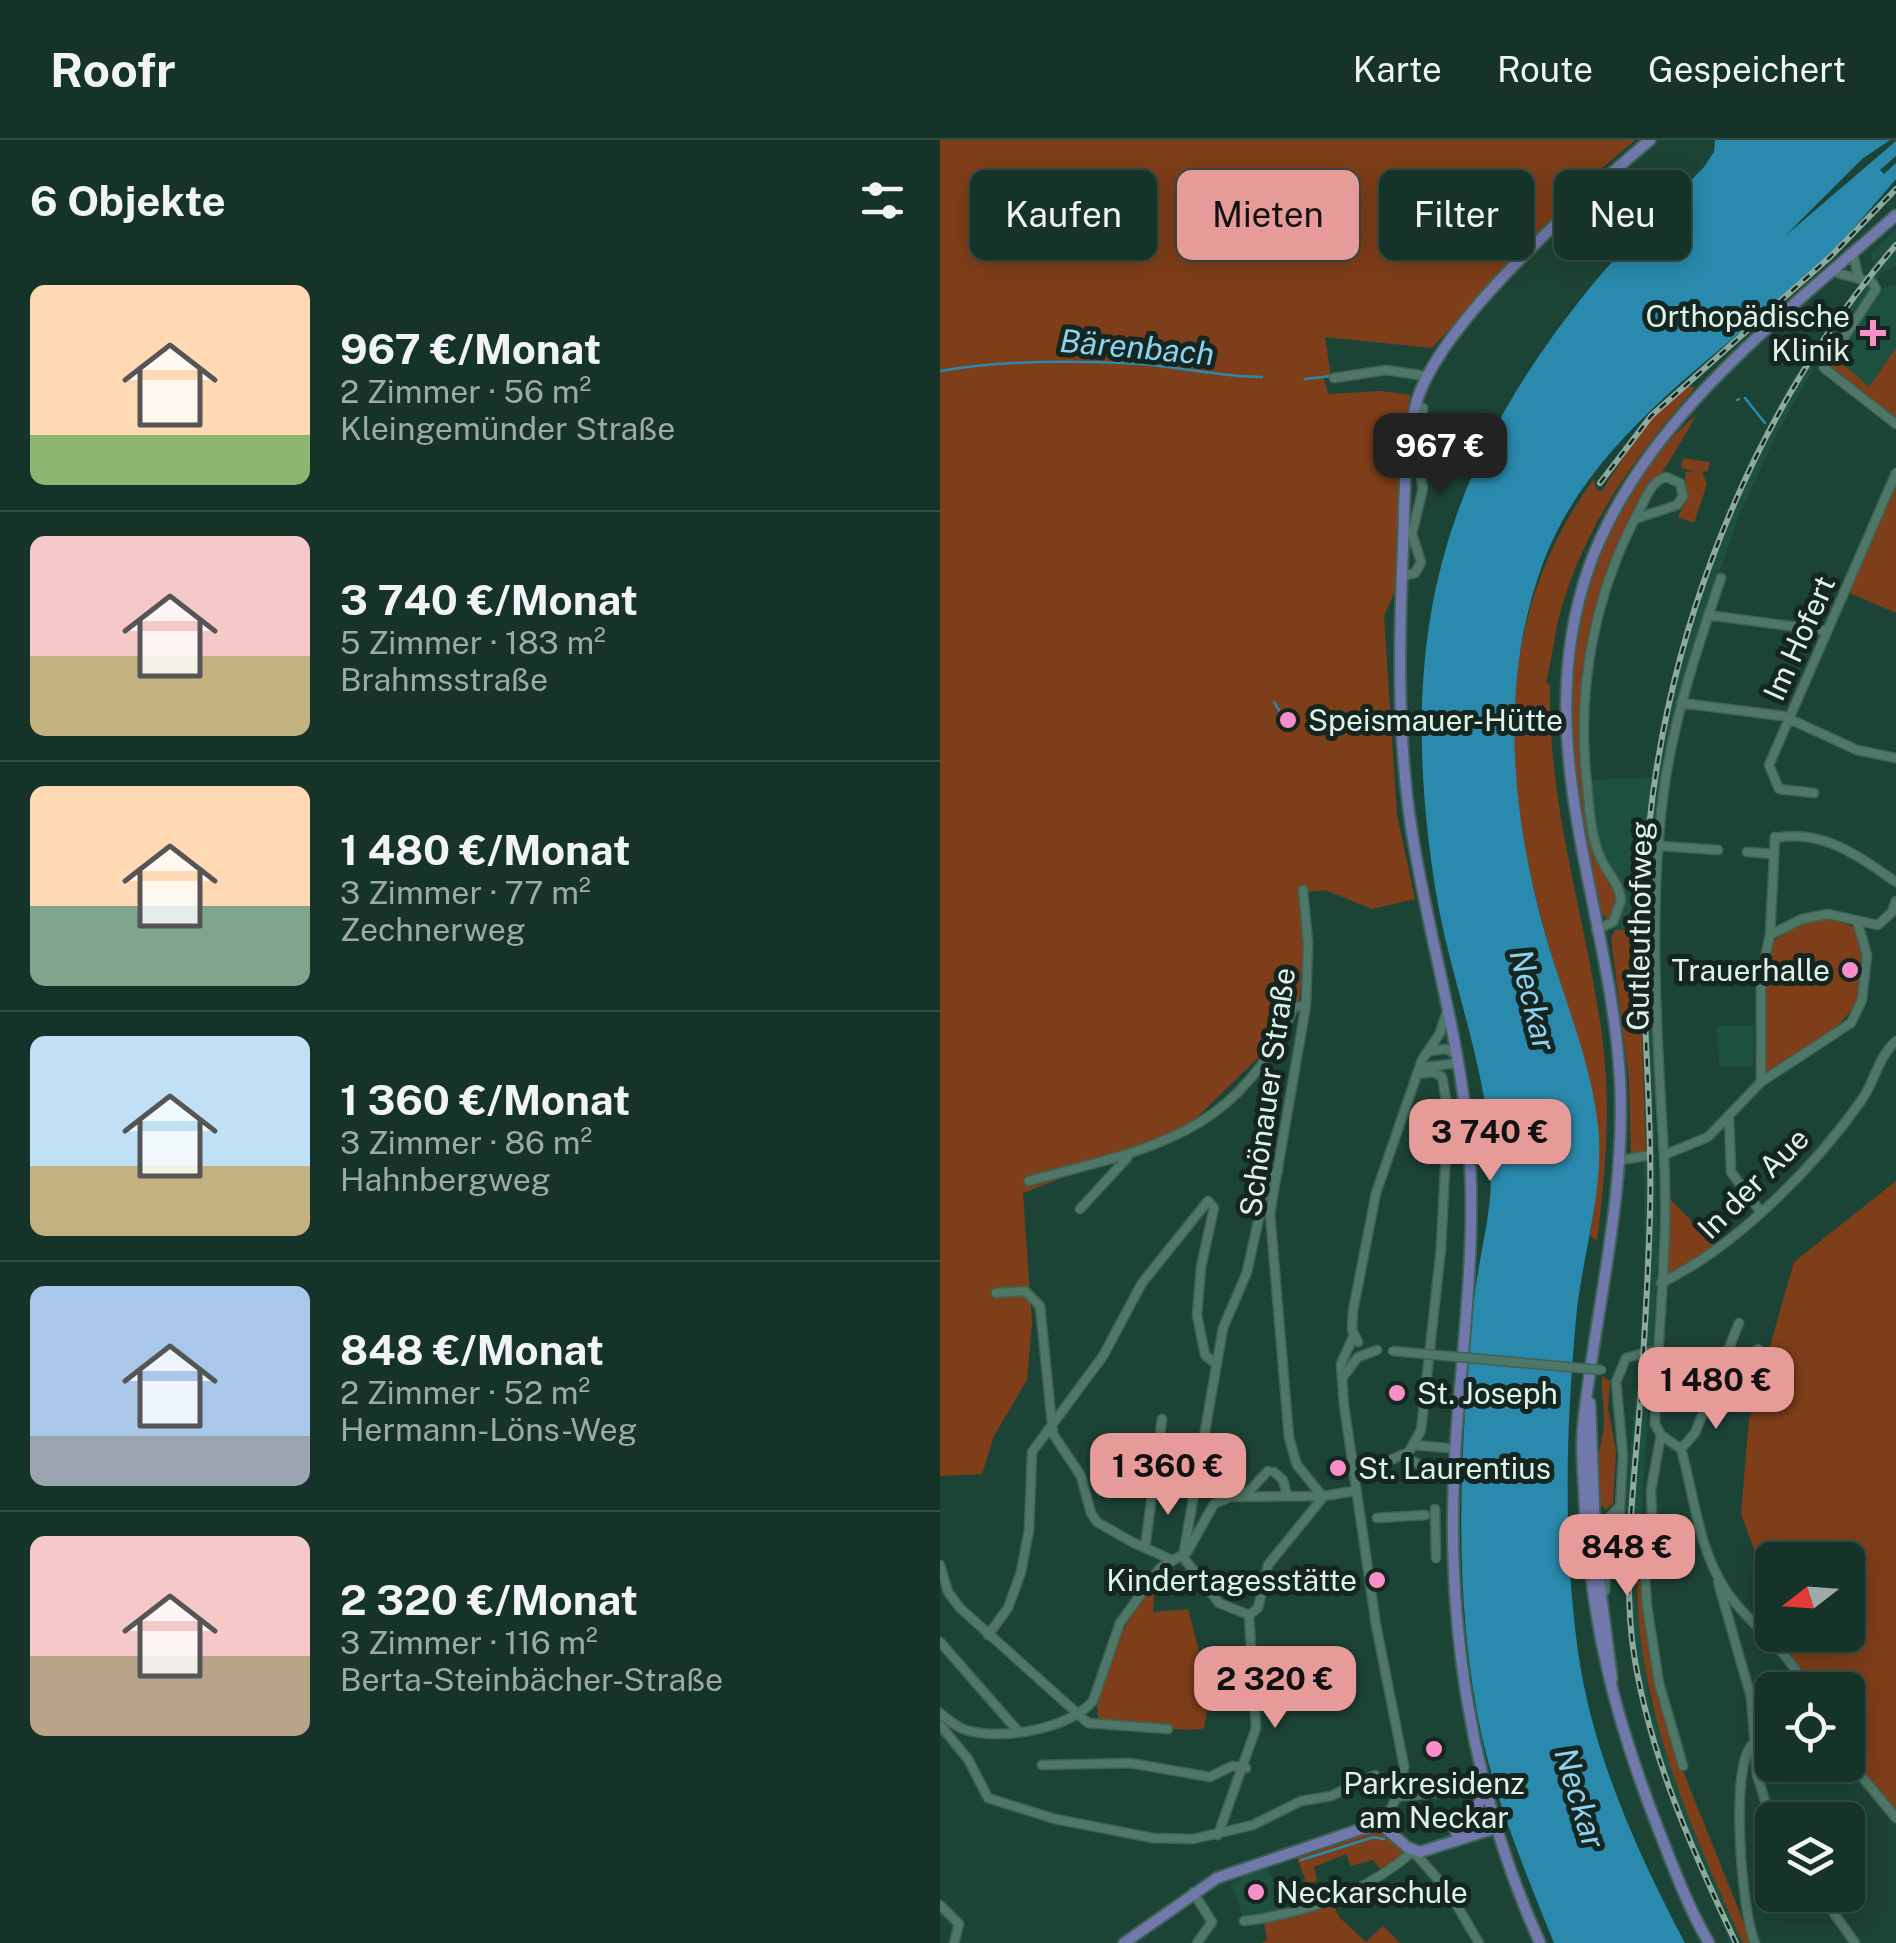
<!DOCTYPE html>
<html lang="de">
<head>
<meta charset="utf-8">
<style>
	:root { --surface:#153328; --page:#223f34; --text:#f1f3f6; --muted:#9daaa8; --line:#344e45; --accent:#e69b98 }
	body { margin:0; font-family:"Public Sans",sans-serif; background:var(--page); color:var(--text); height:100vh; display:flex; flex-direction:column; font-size:38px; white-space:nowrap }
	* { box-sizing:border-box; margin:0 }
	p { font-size:32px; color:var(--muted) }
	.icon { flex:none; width:55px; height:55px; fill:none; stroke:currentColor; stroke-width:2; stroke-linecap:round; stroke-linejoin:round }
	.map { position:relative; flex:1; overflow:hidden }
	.sheet { display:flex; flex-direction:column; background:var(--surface); width:940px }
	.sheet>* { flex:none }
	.hud { position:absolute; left:30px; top:30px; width:775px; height:90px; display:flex; gap:20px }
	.needle { width:65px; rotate:253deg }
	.fabs { position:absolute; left:815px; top:1402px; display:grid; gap:20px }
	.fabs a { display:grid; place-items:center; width:110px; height:110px; border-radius:15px; background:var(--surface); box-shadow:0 5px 25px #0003,0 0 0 2px var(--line); font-size:50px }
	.price { position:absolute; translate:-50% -85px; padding:0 22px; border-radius:20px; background:var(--accent); color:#111; font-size:32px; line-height:65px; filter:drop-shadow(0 2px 5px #0008) }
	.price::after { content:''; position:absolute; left:50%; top:60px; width:30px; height:22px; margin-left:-15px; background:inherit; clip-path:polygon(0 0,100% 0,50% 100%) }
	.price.on { background:#222; color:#fff }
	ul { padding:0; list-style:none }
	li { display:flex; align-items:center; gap:30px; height:250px; padding:0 30px }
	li+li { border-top:2px solid var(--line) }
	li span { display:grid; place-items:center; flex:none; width:280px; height:200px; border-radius:15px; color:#555 }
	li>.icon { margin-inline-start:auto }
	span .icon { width:120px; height:120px; fill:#fffc; stroke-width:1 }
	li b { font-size:42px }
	h2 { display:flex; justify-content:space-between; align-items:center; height:120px; padding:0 30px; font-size:42px }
	.chip { padding:0 35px; border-radius:15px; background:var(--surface); box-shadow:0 5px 25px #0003,0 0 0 2px var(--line); font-size:35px; line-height:90px }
	.chip.on { background:var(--accent); color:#111 }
	header { display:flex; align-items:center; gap:60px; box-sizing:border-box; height:140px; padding:0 50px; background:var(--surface); border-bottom:2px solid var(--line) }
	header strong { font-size:48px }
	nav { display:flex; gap:55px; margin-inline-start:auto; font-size:35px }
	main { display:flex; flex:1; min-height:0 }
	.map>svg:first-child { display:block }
</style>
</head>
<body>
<header>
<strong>Roofr</strong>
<nav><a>Karte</a><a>Route</a><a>Gespeichert</a></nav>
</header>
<main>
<section class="sheet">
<h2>6 Objekte<svg class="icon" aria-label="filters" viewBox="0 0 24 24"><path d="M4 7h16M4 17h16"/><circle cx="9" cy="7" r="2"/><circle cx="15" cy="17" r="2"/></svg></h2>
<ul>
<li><span style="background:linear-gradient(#ffd9b3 75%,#8fb573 0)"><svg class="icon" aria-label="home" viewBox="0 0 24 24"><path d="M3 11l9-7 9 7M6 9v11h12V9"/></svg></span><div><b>967 €/Monat</b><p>2 Zimmer · 56 m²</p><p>Kleingemünder Straße</p></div></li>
<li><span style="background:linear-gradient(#f6c9c9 60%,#c2b280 0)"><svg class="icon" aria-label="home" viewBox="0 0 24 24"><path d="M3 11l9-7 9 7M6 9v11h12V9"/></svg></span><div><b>3 740 €/Monat</b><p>5 Zimmer · 183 m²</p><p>Brahmsstraße</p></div></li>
<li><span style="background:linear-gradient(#ffd9b3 60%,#7fa58c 0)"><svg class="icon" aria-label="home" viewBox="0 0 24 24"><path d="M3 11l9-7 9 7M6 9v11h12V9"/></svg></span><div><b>1 480 €/Monat</b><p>3 Zimmer · 77 m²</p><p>Zechnerweg</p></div></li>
<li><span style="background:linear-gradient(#bfe0f5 65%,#c2b280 0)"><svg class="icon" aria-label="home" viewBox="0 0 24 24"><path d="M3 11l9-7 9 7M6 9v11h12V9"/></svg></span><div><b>1 360 €/Monat</b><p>3 Zimmer · 86 m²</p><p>Hahnbergweg</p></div></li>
<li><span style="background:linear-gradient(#a9c7e8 75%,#9aa5b1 0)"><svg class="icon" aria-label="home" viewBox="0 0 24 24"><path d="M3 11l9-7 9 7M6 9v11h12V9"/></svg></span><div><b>848 €/Monat</b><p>2 Zimmer · 52 m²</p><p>Hermann-Löns-Weg</p></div></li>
<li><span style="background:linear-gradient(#f6c9c9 60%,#b9a48a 0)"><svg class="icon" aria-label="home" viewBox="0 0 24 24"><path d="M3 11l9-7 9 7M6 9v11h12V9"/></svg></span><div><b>2 320 €/Monat</b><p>3 Zimmer · 116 m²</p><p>Berta-Steinbächer-Straße</p></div></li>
</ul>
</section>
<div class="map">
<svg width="956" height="1803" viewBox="0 0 956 1803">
	<rect width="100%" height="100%" fill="#1c4436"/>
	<path fill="#1e503f" d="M956,89V126L943,131L872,231L836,295L796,383L744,534L722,637L714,718L711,837L718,1117L696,1459L709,1557L747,1670L803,1803H790L709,1600L689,1506L686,1429L681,1422L705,1141L700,755L695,790H675L685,766L658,701L649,640L710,638L752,468L807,325L853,239L934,124L931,114Z
		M956,145V278L886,227L940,149Z
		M777,886H814L813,927L779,926Z
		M327,1726L345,1770L303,1778L291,1743Z"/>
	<path fill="#7e3e19" d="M0,0H695L644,44L492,208L385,197L391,236L384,238L388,254L441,251L470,255L465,289V428L444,476L457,675L475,759L432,769L385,750L367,752L360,857L326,910L242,992L83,1053L92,1183L87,1240L54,1296L42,1334L0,1336Z
		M956,208V277L889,228L894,216L929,247Z
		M747,245L755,248C696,316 649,378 622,466C614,491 613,517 606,542L610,545C607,664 646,778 662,895C671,964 666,1032 657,1101L650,1096C671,975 642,918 609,806C561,646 550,479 654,339L656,349L661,352L705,285Z
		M757,274C736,312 710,349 693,388C650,484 637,594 657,697C662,721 682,735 686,759L676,786L657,770C648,720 637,670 632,620C621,498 661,356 757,274Z
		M743,318L770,322L768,331L762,332L767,344L754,383L738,377L746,360L745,332L754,331L741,328Z
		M956,338V473L907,452Z
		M888,778L915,787C949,869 885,898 826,932L824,832L833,801L863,782Z
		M675,790H698L706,1014L691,1019L689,940L671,798Z
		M956,1041V1672L908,1616V1550H869L850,1511L856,1495H908V1420H832V1458L801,1374L809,1279L854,1122Z
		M728,1057L777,1107L752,1125L728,1134Z
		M662,1236L670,1241L668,1267L676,1311L673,1363L666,1370C644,1353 664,1302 664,1283C664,1267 661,1252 662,1236Z
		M697,1423L716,1545L732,1604L812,1803H803C748,1683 693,1557 697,1423Z
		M215,1440L213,1472L248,1469L270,1553L264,1588C251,1594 181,1582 159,1582C149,1537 191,1476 215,1440Z
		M442,1690L463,1712L444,1734L433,1720L411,1726L406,1714L374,1727L377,1741L367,1745L356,1715Z
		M392,1763L400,1778L426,1802L443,1786L460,1803H322L327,1800L324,1783Z"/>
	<path fill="#298aad" d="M775,0H950L922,19L845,96L956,1V16L940,30L944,34L956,23V39C935,63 914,90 891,112C792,210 653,288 603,423C557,547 572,682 609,807C627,866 651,924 658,985C665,1051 642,1114 636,1179C626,1287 623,1402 638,1511C652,1613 697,1712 745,1803H614C587,1736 558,1667 542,1597C518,1486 518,1371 526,1258C529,1220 531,1182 536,1145C541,1110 550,1077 551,1042C554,944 512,849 496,753C457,508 494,338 653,144C687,103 727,66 764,27L774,12Z"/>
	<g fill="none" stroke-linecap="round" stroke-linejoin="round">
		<path stroke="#298aad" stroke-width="2.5" d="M0,231C65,220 134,220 200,224C241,227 280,237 322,237
			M365,239L391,236
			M805,258L825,283
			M797,260L799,259
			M334,562L342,575
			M361,1720L434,1697L444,1699"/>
		<path stroke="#395e51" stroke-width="8" stroke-dasharray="8 4" stroke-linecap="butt" d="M706,1016L716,1012"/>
		<defs>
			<path id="minor" d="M913,114L919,139
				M893,132L932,142L936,149L884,228L956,284
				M394,238L446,230L486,236
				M461,436L475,433L481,422L472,394L483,348L477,321L483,268L475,264
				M768,475L887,491
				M741,563L843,576L917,610L956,618
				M874,653L839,649L829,625L956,333
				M835,698C884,689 918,716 956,742
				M721,706L778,710
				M807,712L834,714
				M363,750L368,803L366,865L330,1073L349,1298L357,1325L380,1353
				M656,790L673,782L681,760C679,743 668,734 661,719C651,699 649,667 647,644C636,551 654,454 699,371C706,358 711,341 726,337L740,343L743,356L737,365L695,379
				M830,795L835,697
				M490,911L506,909L516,914
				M480,928L517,923
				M821,942V837L830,795L862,779L888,774L938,785L952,772L956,761
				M789,976L791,1032L820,1071
				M724,1015L768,997L821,942L911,883L922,860L927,815L918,784
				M680,1020L706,1016
				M89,1041C213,1007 296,997 354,867L366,865
				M140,1069L187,1018
				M721,1143C795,1107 873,1029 921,961C935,941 938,917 956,901
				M56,1153L85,1151L100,1166L113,1294L141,1336L151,1373L157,1382L192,1402L232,1420
				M414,1195L401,1224L404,1265L436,1485L464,1626L461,1649L442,1685
				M418,1202L412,1190L413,1171L436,1053L482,920L500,893L507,871
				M403,1237L418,1217L437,1210
				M778,1244L818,1209
				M721,1295L711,1350L712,1379L703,1403L707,1466L719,1543L743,1626
				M474,1305L507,1308
				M741,1309L721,1295L715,1284C717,1196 729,1105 724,1017C717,896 707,756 726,636C737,568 759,503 781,438
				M741,1309C754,1354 758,1408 785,1449C809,1486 849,1509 867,1550
				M741,1309L755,1293L799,1183
				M463,1316L480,1325H506
				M334,1332L343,1340L347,1356
				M416,1335L469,1312L481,1290L501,1108L508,970L502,937L493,932L477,934
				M299,1354L309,1351L328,1331
				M495,1369L496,1418
				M437,1378L485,1375
				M654,1395L677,1369
				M205,1408L222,1279
				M243,1417L283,1188L307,1132L328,1036L338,1031
				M243,1417L279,1463L309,1475
				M0,1425L8,1452L20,1468L148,1583L228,1589
				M778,1442L811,1557L817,1635L832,1683
				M665,1451L666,1419L679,1385L683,1315L676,1242L686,1218L716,1210
				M309,1475L318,1468L328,1425L384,1356
				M48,1495L68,1468L81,1432L89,1390L92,1312L163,1216L202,1143L268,1061L274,1068L261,1127L257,1175L265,1215L276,1224
				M0,1502L78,1591
				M0,1573C8,1580 16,1587 26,1590C61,1601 129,1589 153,1561L180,1483L220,1428L247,1412L274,1364L290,1357L384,1356L414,1351
				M0,1585L28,1619L48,1658L115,1679L213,1698L253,1699L313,1685L361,1661L391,1656L435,1635L458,1654
				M908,1620L956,1678
				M102,1625L190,1623L270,1637L292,1626L306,1628
				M456,1657L535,1649
				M278,1695L316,1588L309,1475
				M253,1752L272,1782L257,1803
				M881,1755L915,1803
				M0,1765L19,1784L14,1803
				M304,1781C367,1773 426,1753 473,1711L509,1752L539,1803
				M815,1803C802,1774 788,1618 815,1602"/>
			<path id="major" d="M650,1263L656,1417L672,1539
				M526,1689L545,1651
				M516,1693L542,1685L556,1688
				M184,1803L277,1738L418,1690L442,1685L467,1707L480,1712L556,1688
				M600,1803C531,1651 505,1481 515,1315C521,1213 537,1110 529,1007C521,899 487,793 471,686C457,594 459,500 463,407C465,360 463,310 476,264C498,183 644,56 710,0
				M769,1803C748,1767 734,1729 719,1691C676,1581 652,1489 645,1371C644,1340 640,1308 644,1276C657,1164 686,1053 680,939C670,765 587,602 649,427C702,279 843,176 956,75"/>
		</defs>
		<use href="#minor" stroke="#3e6256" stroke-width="11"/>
		<use href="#major" stroke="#3e6256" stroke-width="14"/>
		<use href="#minor" stroke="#4f7767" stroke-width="8"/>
		<use href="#major" stroke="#7179ac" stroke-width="10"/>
		<defs>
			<path id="rail" d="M660,343L711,276L891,116L956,49
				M796,1803C751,1708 705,1605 692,1500C684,1425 693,1351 699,1277C704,1209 708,1141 710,1072C713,968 700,864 704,760C712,524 801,284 956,105"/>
		</defs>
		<use href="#rail" stroke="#8daa9e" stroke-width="6"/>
		<use href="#rail" stroke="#152620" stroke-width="2.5" stroke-dasharray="8" stroke-linecap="butt"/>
		<defs>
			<path id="minor-bridge" d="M452,1211L662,1230"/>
		</defs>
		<use href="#minor-bridge" stroke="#3e6256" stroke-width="11" stroke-linecap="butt"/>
		<use href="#minor-bridge" stroke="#4f7767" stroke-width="8"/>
	</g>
	<g fill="#f98fc8" stroke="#152620" stroke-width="4">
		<path d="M928 178h10v10h10v10h-10v10h-10v-10h-10v-10h10z"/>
		<circle cx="348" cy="580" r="10"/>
		<circle cx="910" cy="830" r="10"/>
		<circle cx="457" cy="1253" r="10"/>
		<circle cx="398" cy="1328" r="10"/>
		<circle cx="437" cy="1440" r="10"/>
		<circle cx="494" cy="1609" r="10"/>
		<circle cx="316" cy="1752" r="10"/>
	</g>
	<g text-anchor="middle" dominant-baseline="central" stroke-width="10" stroke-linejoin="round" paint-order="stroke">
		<g font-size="30" fill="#ddf2e9" stroke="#152620" text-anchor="start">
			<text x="910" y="176" text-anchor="end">Orthopädische<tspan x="910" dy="34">Klinik</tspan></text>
			<text x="368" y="580">Speismauer-Hütte</text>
			<text x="890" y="830" text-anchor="end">Trauerhalle</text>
			<text x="477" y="1253">St. Joseph</text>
			<text x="418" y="1328">St. Laurentius</text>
			<text x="417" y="1440" text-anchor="end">Kindertagesstätte</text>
			<text x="494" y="1643" text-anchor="middle">Parkresidenz<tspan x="494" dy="34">am Neckar</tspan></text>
			<text x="336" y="1752">Neckarschule</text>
		</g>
		<g font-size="30" fill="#ddf2e9" stroke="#152620">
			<text transform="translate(859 498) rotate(-66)">Im Hofert</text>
			<text transform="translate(699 786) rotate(-89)">Gutleuthofweg</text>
			<text transform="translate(327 952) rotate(-82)">Schönauer Straße</text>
			<text transform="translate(813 1043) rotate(-45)">In der Aue</text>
		</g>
		<g font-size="32" font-style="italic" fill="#8fd2f0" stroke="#152620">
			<text transform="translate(197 207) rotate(5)">Bärenbach</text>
			<text transform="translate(593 860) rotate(76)">Neckar</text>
			<text transform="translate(640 1658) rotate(73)">Neckar</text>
		</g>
	</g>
</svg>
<div class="fabs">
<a><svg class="needle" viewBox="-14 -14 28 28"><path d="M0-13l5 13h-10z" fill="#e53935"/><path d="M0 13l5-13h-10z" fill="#9daaa8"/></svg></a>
<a><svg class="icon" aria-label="locate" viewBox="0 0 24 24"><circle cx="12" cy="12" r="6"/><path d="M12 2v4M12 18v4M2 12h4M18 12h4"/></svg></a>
<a><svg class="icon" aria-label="layers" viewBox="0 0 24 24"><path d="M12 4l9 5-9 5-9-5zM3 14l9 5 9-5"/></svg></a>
</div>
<b class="price on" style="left:500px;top:358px">967 €</b>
<b class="price" style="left:550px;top:1044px">3 740 €</b>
<b class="price" style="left:776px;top:1292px">1 480 €</b>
<b class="price" style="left:228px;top:1378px">1 360 €</b>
<b class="price" style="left:687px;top:1459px">848 €</b>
<b class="price" style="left:335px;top:1591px">2 320 €</b>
<div class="hud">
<a class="chip">Kaufen</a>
<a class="chip on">Mieten</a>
<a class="chip">Filter</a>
<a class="chip">Neu</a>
</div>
</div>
</main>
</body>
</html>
